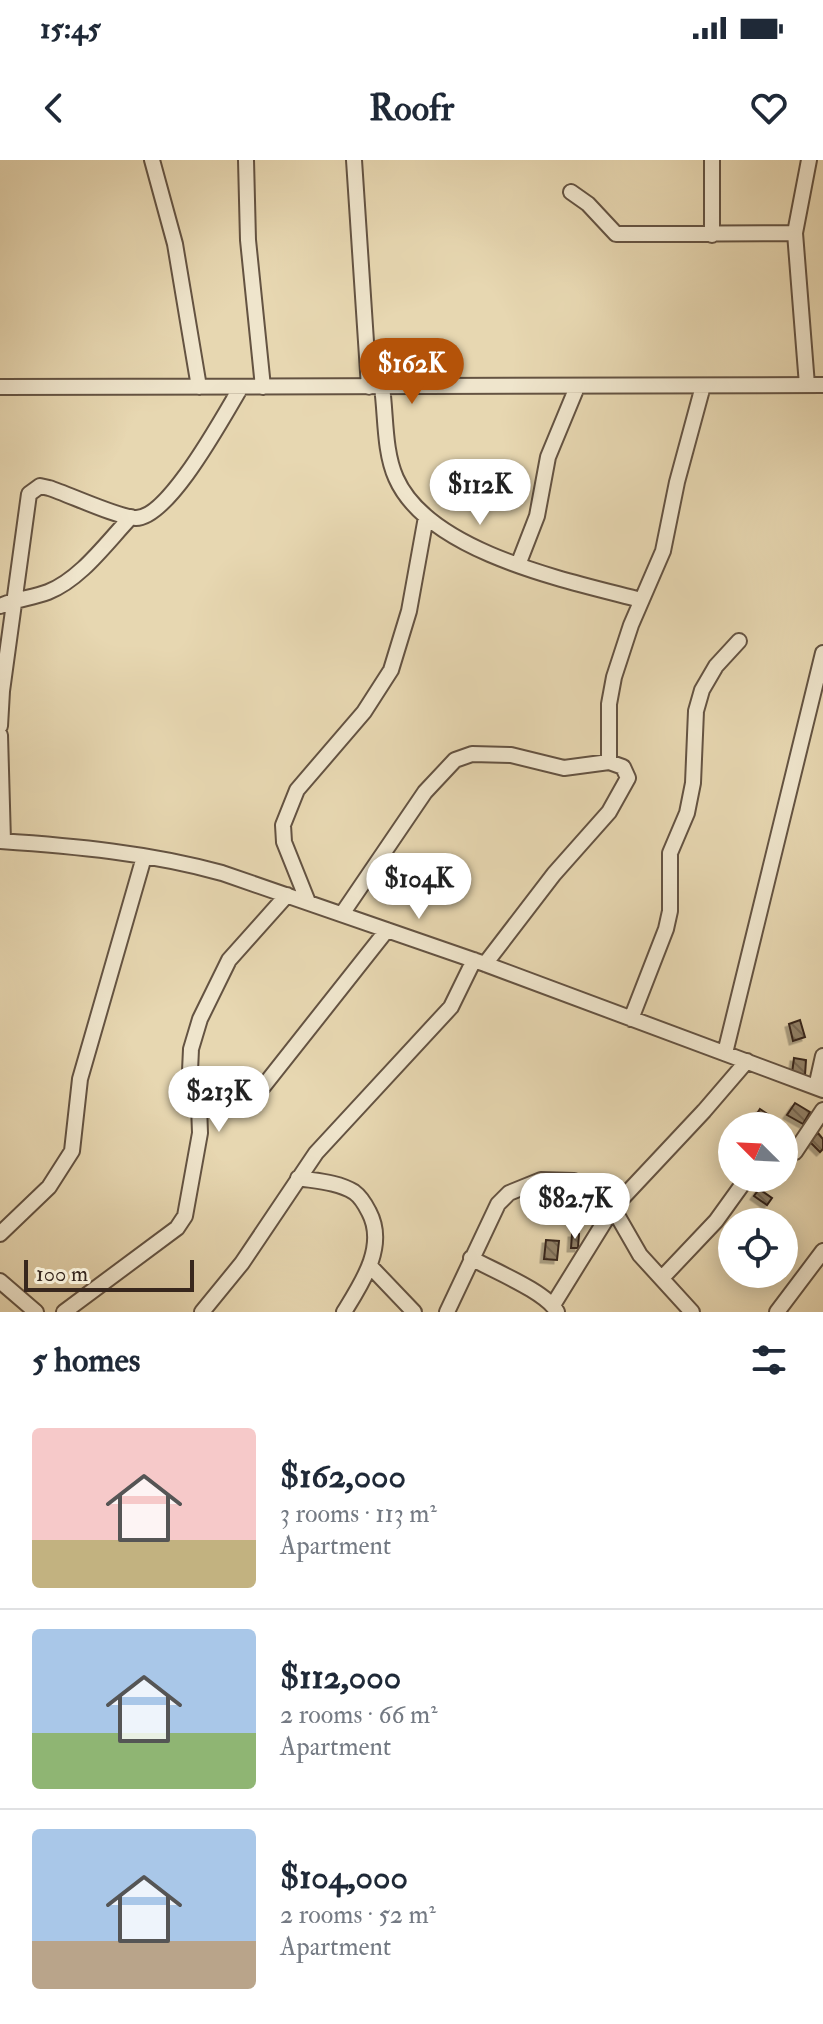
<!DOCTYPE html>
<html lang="en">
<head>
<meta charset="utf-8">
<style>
	:root { --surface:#fff; --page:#f2f2f3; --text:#1f2937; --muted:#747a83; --line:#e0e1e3; --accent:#b45309 }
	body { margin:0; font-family:"IM FELL Double Pica",serif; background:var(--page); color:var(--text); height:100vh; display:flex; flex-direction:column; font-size:30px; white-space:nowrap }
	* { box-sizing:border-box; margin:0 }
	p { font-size:26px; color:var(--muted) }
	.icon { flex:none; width:44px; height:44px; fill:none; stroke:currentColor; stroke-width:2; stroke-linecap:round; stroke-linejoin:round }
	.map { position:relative; height:1152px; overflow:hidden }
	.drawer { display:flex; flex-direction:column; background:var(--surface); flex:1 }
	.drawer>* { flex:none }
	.needle { width:52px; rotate:294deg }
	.buttons { position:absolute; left:718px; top:952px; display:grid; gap:16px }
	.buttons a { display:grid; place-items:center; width:80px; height:80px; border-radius:50%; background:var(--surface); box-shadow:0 4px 20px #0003; font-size:40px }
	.scale { position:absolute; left:24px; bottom:20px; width:170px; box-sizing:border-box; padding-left:8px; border:4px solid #38271d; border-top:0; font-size:22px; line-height:28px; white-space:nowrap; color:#38271d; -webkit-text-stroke:6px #efe5cc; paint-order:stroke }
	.price { position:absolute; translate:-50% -68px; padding:0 18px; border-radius:28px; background:#fff; color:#222; font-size:26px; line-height:52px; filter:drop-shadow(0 2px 4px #0008) }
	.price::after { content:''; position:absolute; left:50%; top:48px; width:24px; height:18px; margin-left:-12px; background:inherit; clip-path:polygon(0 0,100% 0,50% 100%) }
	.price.current { background:var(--accent); color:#fff }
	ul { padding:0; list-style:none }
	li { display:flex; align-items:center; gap:24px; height:200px; padding:0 32px }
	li+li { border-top:2px solid var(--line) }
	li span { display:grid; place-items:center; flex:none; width:224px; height:160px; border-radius:8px; color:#555 }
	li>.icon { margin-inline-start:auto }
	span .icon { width:96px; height:96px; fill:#fffc; stroke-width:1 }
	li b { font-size:34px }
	h2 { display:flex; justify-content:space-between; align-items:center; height:96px; padding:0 32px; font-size:34px }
	.status { display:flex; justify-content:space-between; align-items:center; height:56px; padding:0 40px; background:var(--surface); direction:ltr }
	.status svg { height:22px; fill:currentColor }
	header { display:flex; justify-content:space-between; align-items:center; height:104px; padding:0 32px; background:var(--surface); font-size:36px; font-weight:800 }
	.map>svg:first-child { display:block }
</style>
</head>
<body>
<div class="status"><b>15:45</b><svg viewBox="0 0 49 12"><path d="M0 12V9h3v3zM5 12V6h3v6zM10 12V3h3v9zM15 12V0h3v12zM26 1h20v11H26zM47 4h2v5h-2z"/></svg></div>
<header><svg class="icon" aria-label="back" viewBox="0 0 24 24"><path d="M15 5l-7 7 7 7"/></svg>Roofr<svg class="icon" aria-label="heart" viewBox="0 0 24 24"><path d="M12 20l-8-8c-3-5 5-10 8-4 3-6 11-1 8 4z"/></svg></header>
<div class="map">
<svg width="823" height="1152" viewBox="0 0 823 1152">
	<defs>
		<pattern id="building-back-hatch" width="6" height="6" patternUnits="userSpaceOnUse" patternTransform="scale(2)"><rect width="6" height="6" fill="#93836a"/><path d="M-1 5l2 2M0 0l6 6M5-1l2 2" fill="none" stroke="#796b57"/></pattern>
		<filter id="shadow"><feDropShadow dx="-3.5" dy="3.5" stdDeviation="0" flood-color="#0004"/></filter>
	</defs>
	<rect width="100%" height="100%" fill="#e7d7b1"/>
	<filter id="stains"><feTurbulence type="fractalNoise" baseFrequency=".0025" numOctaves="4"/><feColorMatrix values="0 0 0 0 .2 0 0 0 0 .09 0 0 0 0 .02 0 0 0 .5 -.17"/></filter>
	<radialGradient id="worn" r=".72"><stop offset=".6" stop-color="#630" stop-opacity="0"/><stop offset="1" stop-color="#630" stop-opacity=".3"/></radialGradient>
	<path fill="url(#building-back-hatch)" stroke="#38271d" stroke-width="2" filter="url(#shadow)" d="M800,860L805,877L793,881L789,864Z
		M794,898L806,900L805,915L792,913Z
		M795,943L810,952L803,964L787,955Z
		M760,949L769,955L762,966H752L750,964Z
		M818,973L823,979V989L820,992L809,981Z
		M759,1029L772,1038L767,1045L754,1036Z
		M572,1074H579L578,1088H571Z
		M546,1080L559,1081L557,1100L544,1099Z"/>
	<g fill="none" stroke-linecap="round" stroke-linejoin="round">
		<defs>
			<path id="street" d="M152,0L175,84L199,227
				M246,0L248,80L263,227
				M354,0L369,227
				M712,0V75
				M571,32L588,44L616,74L795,73
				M807,225L795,73L809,0
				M0,227L823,225
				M382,227C386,256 384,291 396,318C429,393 569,421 641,440
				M518,405L537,356L548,297L577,227
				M0,446C16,439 32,438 48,432C81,419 107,382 131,357
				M0,566L2,531L29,334L40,326L49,328C68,334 119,358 136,358C169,358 224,255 241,227
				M0,575L3,681
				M609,602V544L614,517L631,465L663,391L677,322L703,226
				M0,681C74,686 150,693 222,713L485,804L823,930
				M308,742L284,682L283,665L297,630L364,552L391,510L409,451L426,357
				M342,754L425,632L455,600L472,594L511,595L564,608L609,602L623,607L628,618L609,652L554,714L485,804
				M631,859L666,769L670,751V693L687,653L693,623L696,551L702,530L716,506L739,481
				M725,893L823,493
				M816,927L823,896
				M199,945L245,944L251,942L387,770
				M795,992L823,950
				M298,1018C316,1021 338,1022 354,1032C361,1037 365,1044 369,1052C387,1086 362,1123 344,1152
				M0,1074L49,1027L72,991L80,919L144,697
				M471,1098C492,1110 547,1132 557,1152
				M370,1106L414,1152
				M662,1118L716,1061L747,1018
				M0,1121L36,1152
				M553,1145L613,1048L704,951L747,901
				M64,1152L177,1068L185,1056L200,973L199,945L190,911L191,889L200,859L229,800L287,735
				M202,1152L242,1103L316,993L451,847L474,800
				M447,1152L498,1044L509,1033L541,1020L574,1021L613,1048L640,1095L692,1152
				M777,1152L823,1091"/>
		</defs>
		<use href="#street" stroke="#645342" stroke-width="18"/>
		<use href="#street" stroke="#efe5cc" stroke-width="14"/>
	</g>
	<rect width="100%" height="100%" filter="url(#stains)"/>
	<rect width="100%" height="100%" fill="url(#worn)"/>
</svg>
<div class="buttons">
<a><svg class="needle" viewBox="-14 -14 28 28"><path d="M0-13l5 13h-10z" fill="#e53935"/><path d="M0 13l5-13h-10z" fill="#747a83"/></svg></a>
<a><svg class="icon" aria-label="locate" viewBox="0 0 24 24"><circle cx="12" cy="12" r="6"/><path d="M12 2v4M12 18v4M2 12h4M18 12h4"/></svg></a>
</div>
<div class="scale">100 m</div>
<b class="price current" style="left:412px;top:246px">$162K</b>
<b class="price" style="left:480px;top:367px">$112K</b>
<b class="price" style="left:419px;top:761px">$104K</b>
<b class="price" style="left:219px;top:974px">$213K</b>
<b class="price" style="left:575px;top:1081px">$82.7K</b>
</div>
<section class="drawer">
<h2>5 homes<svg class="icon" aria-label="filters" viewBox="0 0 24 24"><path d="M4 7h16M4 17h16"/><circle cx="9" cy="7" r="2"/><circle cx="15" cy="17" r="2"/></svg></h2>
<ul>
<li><span style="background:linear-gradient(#f6c9c9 70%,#c2b280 0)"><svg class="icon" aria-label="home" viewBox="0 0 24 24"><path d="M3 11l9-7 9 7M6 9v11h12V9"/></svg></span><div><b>$162,000</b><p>3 rooms · 113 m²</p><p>Apartment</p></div></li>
<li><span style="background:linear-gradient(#a9c7e8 65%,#8fb573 0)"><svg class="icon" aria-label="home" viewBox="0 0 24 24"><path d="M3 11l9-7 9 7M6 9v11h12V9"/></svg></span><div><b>$112,000</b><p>2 rooms · 66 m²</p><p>Apartment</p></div></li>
<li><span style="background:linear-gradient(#a9c7e8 70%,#b9a48a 0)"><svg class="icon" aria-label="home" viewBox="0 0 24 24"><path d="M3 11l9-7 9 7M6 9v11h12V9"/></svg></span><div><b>$104,000</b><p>2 rooms · 52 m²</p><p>Apartment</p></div></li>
</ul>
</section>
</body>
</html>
